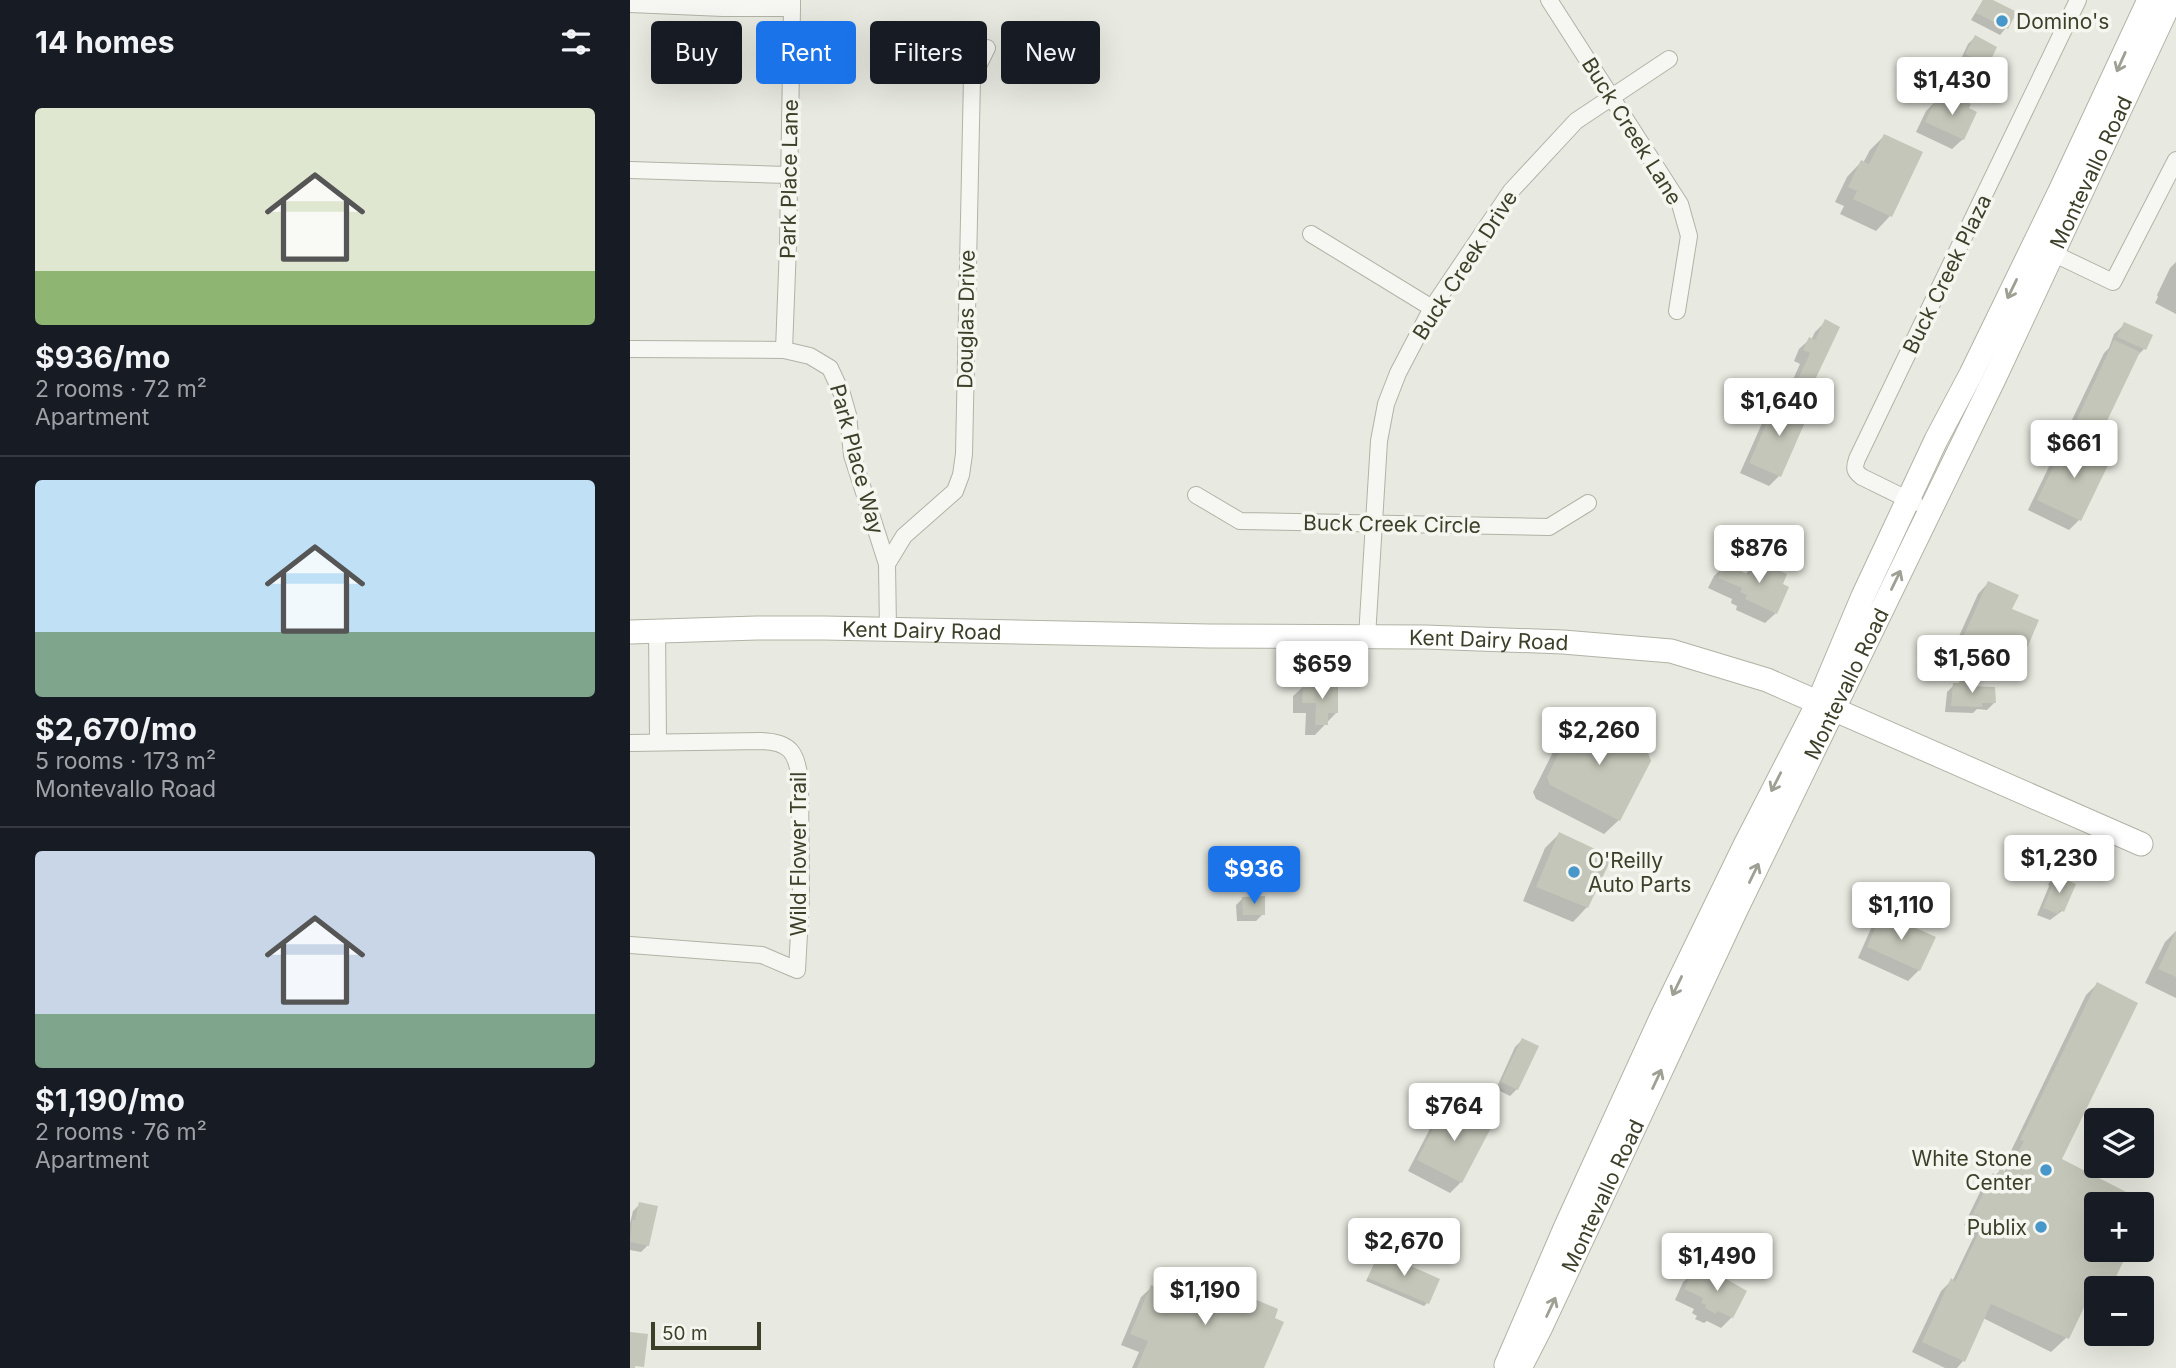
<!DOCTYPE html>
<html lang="en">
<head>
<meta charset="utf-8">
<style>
	:root { --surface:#171b24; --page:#242831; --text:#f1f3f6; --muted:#9ea1a6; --line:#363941; --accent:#1a73e8 }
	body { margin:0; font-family:Inter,sans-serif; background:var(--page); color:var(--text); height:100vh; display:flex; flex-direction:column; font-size:26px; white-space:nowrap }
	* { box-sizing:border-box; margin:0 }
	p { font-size:23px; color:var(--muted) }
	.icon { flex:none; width:38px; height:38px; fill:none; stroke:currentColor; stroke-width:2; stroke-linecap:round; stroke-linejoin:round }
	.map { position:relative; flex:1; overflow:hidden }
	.drawer { display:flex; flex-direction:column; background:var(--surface); width:630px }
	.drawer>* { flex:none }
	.top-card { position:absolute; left:21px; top:21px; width:665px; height:63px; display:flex; gap:14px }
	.buttons { position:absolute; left:1454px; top:1108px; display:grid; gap:14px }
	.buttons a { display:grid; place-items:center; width:70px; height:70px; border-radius:7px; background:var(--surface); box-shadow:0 7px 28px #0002; font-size:35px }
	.scale { position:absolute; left:21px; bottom:18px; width:110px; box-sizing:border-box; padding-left:7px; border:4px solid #3c4029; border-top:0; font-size:19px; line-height:24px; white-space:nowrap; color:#3c4029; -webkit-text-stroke:5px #f6f6f0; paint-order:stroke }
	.price { position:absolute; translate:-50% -60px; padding:0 16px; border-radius:7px; background:#fff; color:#222; font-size:23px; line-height:46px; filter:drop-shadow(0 2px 4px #0008) }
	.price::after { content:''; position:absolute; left:50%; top:42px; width:21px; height:16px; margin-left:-10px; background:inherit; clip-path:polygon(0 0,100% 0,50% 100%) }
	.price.on { background:var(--accent); color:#fff }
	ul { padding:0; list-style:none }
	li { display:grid; align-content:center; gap:14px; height:371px; padding:0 35px }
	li+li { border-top:2px solid var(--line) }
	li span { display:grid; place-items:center; height:217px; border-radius:7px; color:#555 }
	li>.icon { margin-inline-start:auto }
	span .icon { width:126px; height:126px; fill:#fffc; stroke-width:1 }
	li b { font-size:30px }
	h2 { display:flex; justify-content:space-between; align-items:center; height:84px; padding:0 35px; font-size:30px }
	.tag { padding:0 24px; border-radius:7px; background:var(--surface); box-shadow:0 7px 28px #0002; font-size:24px; line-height:63px }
	.tag.on { background:var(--accent); color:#fff }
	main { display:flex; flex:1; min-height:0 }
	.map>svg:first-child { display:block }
</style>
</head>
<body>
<main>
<section class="drawer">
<h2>14 homes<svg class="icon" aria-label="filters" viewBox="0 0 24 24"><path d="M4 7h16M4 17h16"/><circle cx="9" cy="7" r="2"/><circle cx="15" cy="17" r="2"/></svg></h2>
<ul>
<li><span style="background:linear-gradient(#dfe7d0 75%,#8fb573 0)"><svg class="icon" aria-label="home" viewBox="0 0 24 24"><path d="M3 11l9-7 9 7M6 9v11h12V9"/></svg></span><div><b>$936/mo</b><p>2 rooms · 72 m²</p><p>Apartment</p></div></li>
<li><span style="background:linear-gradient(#bfe0f5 70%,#7fa58c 0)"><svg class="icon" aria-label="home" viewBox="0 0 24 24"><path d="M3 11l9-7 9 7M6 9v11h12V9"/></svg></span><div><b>$2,670/mo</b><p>5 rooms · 173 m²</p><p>Montevallo Road</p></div></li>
<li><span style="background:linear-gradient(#c9d6e8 75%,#7fa58c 0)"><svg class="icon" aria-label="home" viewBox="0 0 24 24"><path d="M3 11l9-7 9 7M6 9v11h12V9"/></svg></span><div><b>$1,190/mo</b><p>2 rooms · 76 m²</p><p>Apartment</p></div></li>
</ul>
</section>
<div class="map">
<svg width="1546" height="1368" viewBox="0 0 1546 1368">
	<rect width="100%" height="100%" fill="#e8e9e0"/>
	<path fill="#0003" d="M1353,0H1360L1384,13L1376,28L1370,35L1341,20Z
		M1345,37L1356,65L1350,71L1330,61L1338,44Z
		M1306,101L1333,139L1322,149L1286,132L1296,111Z
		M1254,136L1290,153L1260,216L1246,231L1210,214L1214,206L1205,202L1217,177L1231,162L1233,163L1240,150Z
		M1546,262V314L1525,303L1528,297L1527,295L1540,268Z
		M1195,322L1175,398L1164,409L1149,476L1139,486L1110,473L1137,412L1148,402L1152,404L1170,364L1164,361L1169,349L1180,339L1181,340L1185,332Z
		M1495,324L1514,349L1505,358L1463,447L1458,452L1449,520L1439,530L1398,510L1426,452L1431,448L1429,447L1474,353L1479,348L1484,334Z
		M1126,562L1146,613L1135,623L1106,610L1107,606L1101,603L1102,599L1078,588L1084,576L1094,566L1115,575Z
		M1358,583L1380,610L1389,661L1379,672L1355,661L1349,667L1321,654L1348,594Z
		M1324,685L1336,688L1364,703L1357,710L1347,709L1343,713L1315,712L1317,692Z
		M674,686L706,713L685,735H675L676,713H663V696Z
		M948,716L989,820L974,834L906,799L903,792L934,730Z
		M929,834L957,907L943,922L893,901L915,848Z
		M1425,877L1432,911L1420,920L1407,915L1419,886L1418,884Z
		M613,898L633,914L626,921H607L606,905Z
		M1253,915L1289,970L1278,981L1228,958L1242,926Z
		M1546,931V998L1515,983L1535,942Z
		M1467,984L1430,1161L1498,1204H1466V1250H1477L1473,1257L1481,1284L1477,1288H1466V1293L1458,1290L1436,1338L1421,1352L1353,1318L1333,1361L1327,1368H1315L1282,1352L1311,1291L1321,1281L1322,1282L1344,1236L1335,1234L1339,1227L1334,1225L1353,1186L1370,1171L1374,1173L1381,1158L1386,1153L1381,1151L1456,995Z
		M892,1040L887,1089L880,1096L866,1089L885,1047Z
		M818,1104L831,1182L820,1193L778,1171L807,1115Z
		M10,1204L18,1245L11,1252L0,1250V1223L3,1211Z
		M749,1254L797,1303L794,1306L736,1281Z
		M551,1270L632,1368H502L509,1352L491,1345L511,1297L522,1287L535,1293L541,1280Z
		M1064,1272L1082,1281L1090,1280L1102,1317L1091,1328L1077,1321L1074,1323L1065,1319L1067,1316L1062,1313L1064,1309L1045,1300L1053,1282Z"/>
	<path fill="#c3c6b8" d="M1353,0H1363L1387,12L1378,29L1346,13Z
		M1345,35L1367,47L1358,66L1335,54Z
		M1310,96L1318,100L1319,97L1333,103L1334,101L1341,104L1339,108L1347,112L1334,140L1295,122L1306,99L1308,100Z
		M1254,134L1293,152L1262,217L1223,199L1227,191L1218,187L1231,160L1239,164Z
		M1195,319L1210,327L1176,399L1162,392L1180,353L1173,350L1179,337L1185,340Z
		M1494,322L1523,335L1516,350L1487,337Z
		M1484,340L1510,352L1464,448L1439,436Z
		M1147,400L1179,413L1151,477L1119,463Z
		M1437,439L1480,461L1451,521L1407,500Z
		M1126,560L1157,574L1153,584L1159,587L1147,614L1115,599L1117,595L1110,592L1112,588L1088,578L1094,563L1119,575Z
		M1358,581L1389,595L1382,609L1409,620L1391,662L1364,650L1361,657L1330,644Z
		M1330,680H1338V686L1365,687L1366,703H1352V707L1321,706L1323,683H1329Z
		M673,684L708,685V713H698V725H685L686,703H672Z
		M948,714L1016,747L1021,761L990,821L920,785L917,777Z
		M929,832L982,857L958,908L906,887Z
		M1425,875L1446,884L1434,912L1430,910L1428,914L1413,908L1425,879H1423Z
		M635,896V915H613L612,897Z
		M1252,913L1306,937L1290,971L1237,947Z
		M1546,931V977L1528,969Z
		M1467,982L1508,1003L1432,1159L1506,1197L1502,1204H1466V1250H1481L1478,1257L1493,1262L1482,1285L1467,1280L1439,1339L1361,1304L1335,1362L1292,1342L1321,1278L1325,1282L1352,1226L1344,1223L1348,1216L1343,1214L1363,1173L1367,1176L1370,1168L1376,1172L1379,1165L1383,1162L1394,1141L1390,1140Z
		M892,1038L909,1046L888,1090L871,1082Z
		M817,1102L862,1126L832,1183L787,1160Z
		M9,1202L28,1206L19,1246L0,1242L2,1220H5Z
		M749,1252L810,1279L799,1304L738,1278Z
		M551,1268L648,1309L645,1318L654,1322L634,1368H507L518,1341L500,1334L521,1285L540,1293Z
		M1064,1270L1083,1279L1084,1276L1090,1279L1091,1276L1117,1291L1103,1318L1087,1311L1086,1314L1075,1308L1076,1305L1071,1303L1073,1298L1054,1289Z
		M0,1332L18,1334L14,1367L5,1366V1368H0Z"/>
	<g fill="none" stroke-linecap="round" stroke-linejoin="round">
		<defs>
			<path id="street" d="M919,0L1050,204L1059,236L1047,311
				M0,4L93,8H162V0
				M0,170L158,175
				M681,234L802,308
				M1416,250L1483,282L1546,160
				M0,349L154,350L180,356L200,368L212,394L218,415L222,455L257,564L258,630
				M154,350L158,245L162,8
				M566,495L610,521L919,527L958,503
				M1285,503L1232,477C1224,471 1224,468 1227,459L1448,0
				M257,564L274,536L325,491L331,475L334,454L342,78L357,48
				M27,630L28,741
				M737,637L749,441L756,404L768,373L802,308L881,191L946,121L1039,59
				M0,743L131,741C160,742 167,752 170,781L171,897L167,970L132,955L0,945"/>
			<g id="secondary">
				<path id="s1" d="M0,632L127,628H194L579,636L795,637L933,642L1041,651L1137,680L1511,844"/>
				<path d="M876,1365L936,1226L1032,1016L1115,845L1188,703L1233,596L1306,440L1341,374L1430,191L1519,0"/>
				<path id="s2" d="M890,1368L911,1327L1106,910L1365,377L1541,0"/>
			</g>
		</defs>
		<use href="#street" stroke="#b1b3a5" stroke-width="18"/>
		<use href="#secondary" stroke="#b1b3a5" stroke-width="25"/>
		<use href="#street" stroke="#f6f7f3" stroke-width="16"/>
		<use href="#secondary" stroke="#fff" stroke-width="23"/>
	</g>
	<defs><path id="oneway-shaft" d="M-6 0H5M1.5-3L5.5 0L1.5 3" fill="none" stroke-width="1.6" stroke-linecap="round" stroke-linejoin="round" transform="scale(1.75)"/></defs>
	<g stroke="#9ea094">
		<use href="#oneway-shaft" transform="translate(1491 62) rotate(114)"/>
		<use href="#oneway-shaft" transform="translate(1382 289) rotate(116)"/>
		<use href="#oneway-shaft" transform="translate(1266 580) rotate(-64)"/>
		<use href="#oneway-shaft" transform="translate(1146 782) rotate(117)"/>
		<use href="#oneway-shaft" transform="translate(1124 873) rotate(-64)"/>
		<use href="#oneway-shaft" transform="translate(1047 986) rotate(116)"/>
		<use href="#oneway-shaft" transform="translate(1027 1079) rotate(-65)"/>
		<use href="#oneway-shaft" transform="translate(921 1307) rotate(-65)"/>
	</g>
	<g fill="#4897cb" stroke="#f6f6f0" stroke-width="2.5">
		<circle cx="1372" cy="21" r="7"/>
		<circle cx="944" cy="872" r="7"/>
		<circle cx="1416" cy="1170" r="7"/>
		<circle cx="1411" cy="1227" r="7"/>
	</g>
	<g text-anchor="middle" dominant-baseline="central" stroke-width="7" stroke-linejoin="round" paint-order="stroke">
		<g font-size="21" fill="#3c4029" stroke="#f6f6f0" text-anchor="start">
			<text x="1386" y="21">Domino's</text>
			<text x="958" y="860">O'Reilly<tspan x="958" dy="24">Auto Parts</tspan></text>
			<text x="1402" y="1158" text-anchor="end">White Stone<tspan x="1402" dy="24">Center</tspan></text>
			<text x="1397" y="1227" text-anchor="end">Publix</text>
		</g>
		<g font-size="21" fill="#3c4029" stroke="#f6f6f0">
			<text transform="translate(1002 131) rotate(58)">Buck Creek Lane</text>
			<text stroke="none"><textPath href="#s2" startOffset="1325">Montevallo Road</textPath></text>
			<text transform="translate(159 179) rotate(-89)">Park Place Lane</text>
			<text transform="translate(835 265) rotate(-57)">Buck Creek Drive</text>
			<text transform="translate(1317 274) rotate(-64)">Buck Creek Plaza</text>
			<text transform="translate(336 319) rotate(-89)">Douglas Drive</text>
			<text transform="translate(227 459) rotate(75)">Park Place Way</text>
			<text transform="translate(762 524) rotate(1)">Buck Creek Circle</text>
			<text stroke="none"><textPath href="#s1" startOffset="292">Kent Dairy Road</textPath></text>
			<text stroke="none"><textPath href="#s1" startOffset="859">Kent Dairy Road</textPath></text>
			<text stroke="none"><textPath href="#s2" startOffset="758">Montevallo Road</textPath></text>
			<text transform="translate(168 854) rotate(-90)">Wild Flower Trail</text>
			<text stroke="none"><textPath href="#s2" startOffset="191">Montevallo Road</textPath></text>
		</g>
	</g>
</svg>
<div class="buttons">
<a><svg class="icon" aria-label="layers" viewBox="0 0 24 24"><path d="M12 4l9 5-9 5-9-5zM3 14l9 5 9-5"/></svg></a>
<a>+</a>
<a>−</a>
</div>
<div class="scale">50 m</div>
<b class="price" style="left:1322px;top:117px">$1,430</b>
<b class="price" style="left:1149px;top:438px">$1,640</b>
<b class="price" style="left:1444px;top:480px">$661</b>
<b class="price" style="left:1129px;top:585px">$876</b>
<b class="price" style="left:1342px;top:695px">$1,560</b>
<b class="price" style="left:692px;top:701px">$659</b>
<b class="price" style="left:969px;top:767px">$2,260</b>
<b class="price" style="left:1429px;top:895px">$1,230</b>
<b class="price on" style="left:624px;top:906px">$936</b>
<b class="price" style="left:1271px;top:942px">$1,110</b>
<b class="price" style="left:824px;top:1143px">$764</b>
<b class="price" style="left:774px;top:1278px">$2,670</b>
<b class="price" style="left:1087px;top:1293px">$1,490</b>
<b class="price" style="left:575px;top:1327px">$1,190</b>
<div class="top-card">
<a class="tag">Buy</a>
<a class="tag on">Rent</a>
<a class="tag">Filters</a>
<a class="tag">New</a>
</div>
</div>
</main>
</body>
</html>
